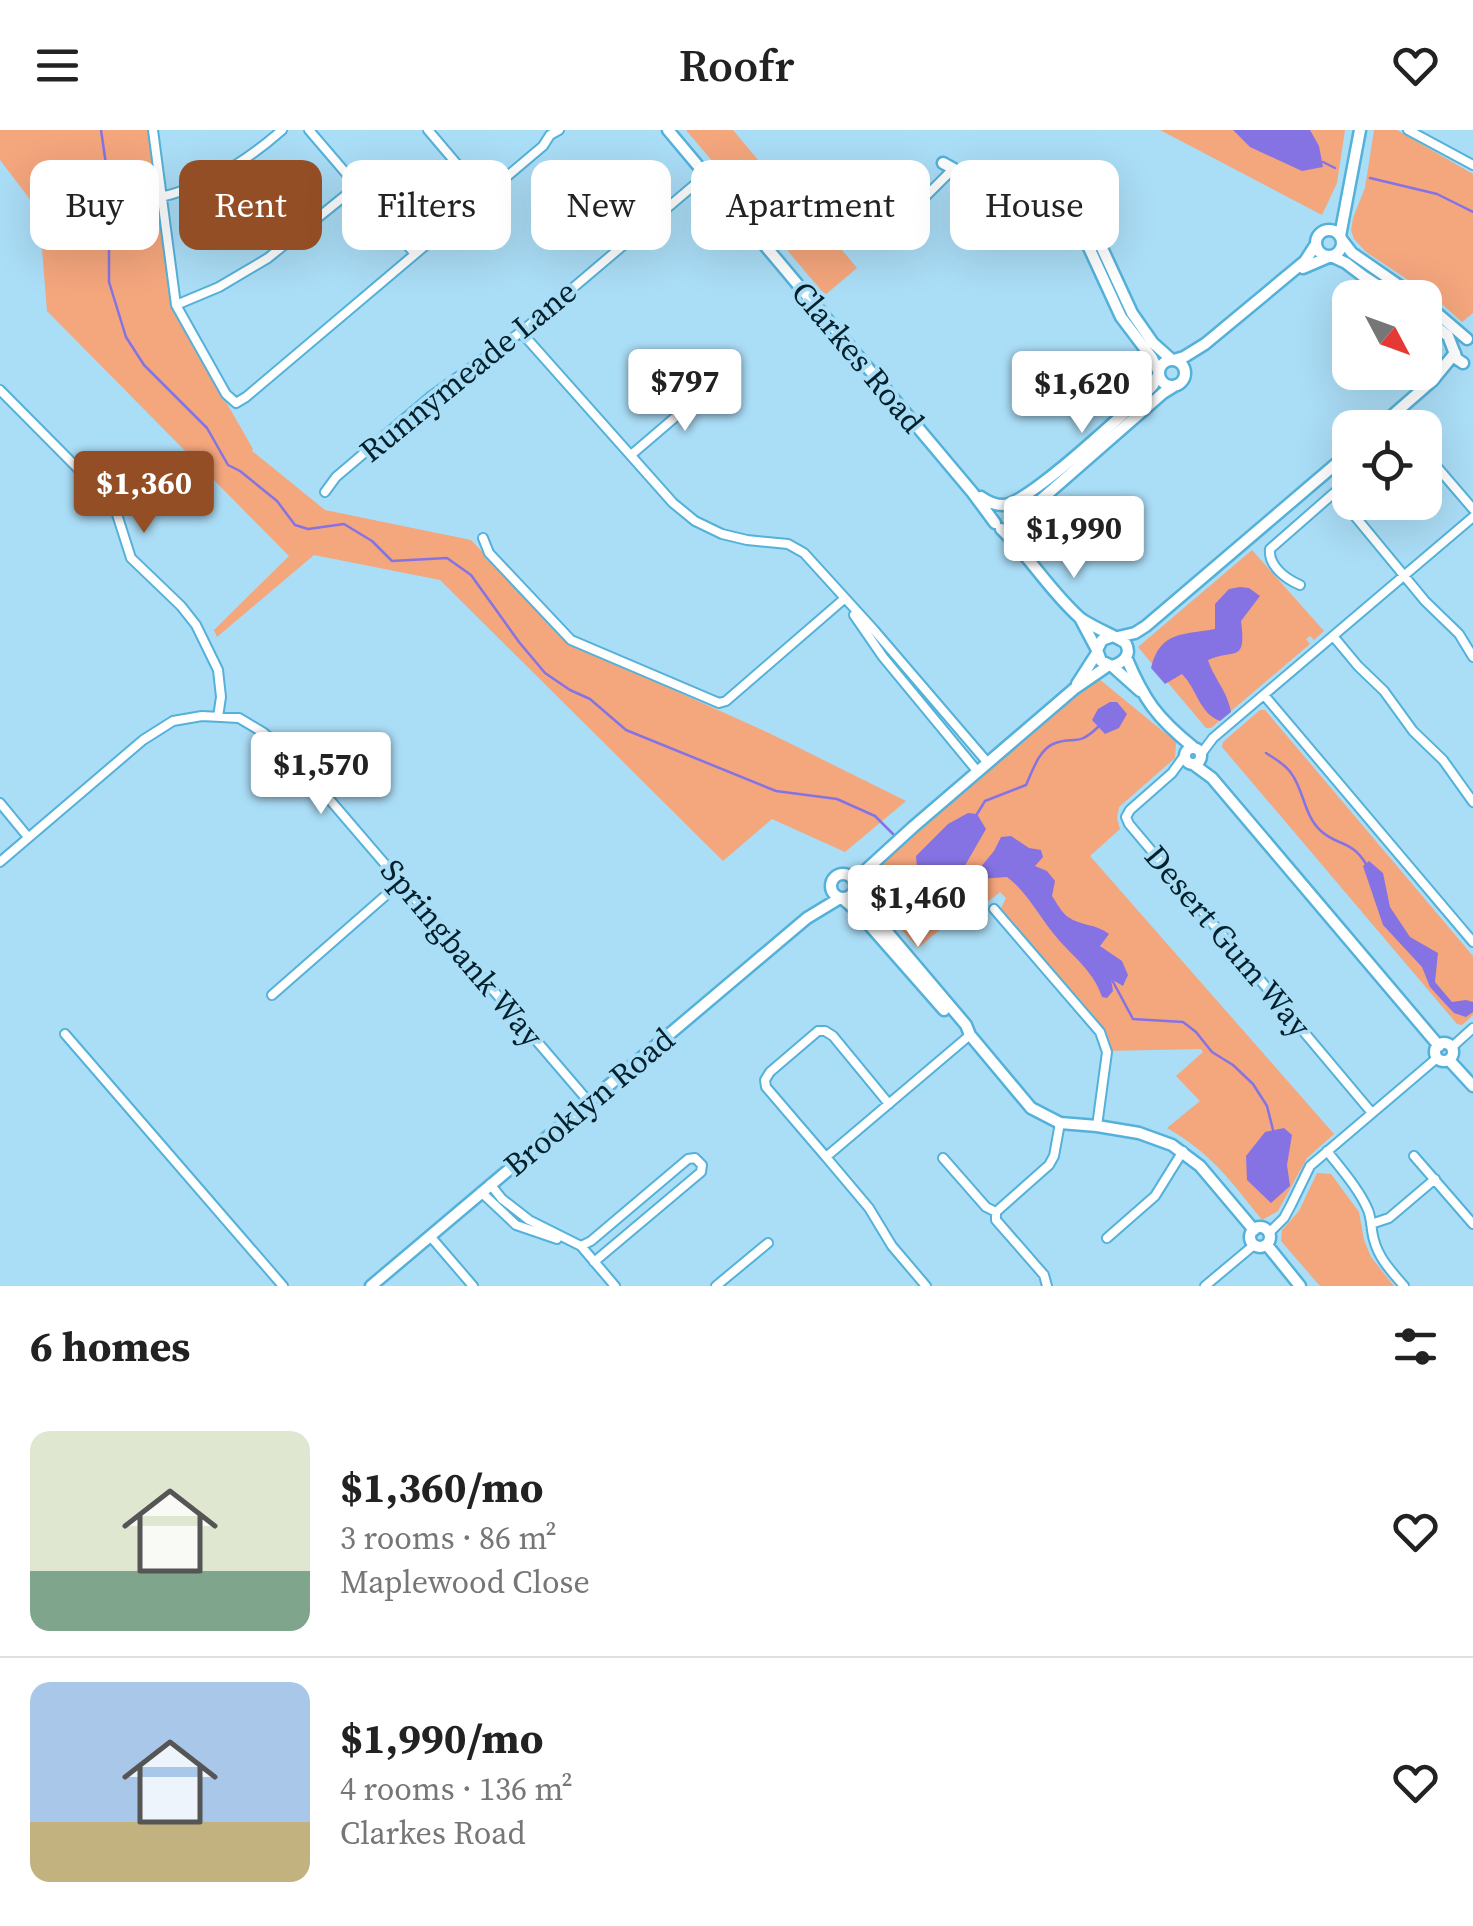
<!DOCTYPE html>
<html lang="en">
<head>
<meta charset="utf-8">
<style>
	:root { --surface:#fff; --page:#f2f2f2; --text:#222; --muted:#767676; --line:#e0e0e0; --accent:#944e25 }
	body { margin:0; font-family:"Source Serif 4",serif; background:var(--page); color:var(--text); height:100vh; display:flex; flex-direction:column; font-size:38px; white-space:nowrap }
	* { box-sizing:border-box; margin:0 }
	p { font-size:32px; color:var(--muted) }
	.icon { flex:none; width:55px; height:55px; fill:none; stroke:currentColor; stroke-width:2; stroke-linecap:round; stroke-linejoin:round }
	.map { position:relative; height:1156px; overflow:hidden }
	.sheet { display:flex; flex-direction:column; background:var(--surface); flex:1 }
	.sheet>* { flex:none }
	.guide { position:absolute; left:30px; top:30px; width:1415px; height:90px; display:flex; gap:20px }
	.needle { width:65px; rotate:131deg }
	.fabs { position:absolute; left:1332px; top:150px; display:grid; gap:20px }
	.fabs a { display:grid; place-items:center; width:110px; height:110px; border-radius:20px; background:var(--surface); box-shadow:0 10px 40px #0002; font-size:50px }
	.price { position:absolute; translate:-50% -85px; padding:0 22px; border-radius:10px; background:#fff; color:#222; font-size:32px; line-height:65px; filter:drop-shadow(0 2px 5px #0008) }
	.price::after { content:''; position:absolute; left:50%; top:60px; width:30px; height:22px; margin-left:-15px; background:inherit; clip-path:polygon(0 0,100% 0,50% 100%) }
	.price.on { background:var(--accent); color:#fff }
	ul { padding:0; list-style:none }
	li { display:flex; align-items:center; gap:30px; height:250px; padding:0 30px }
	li+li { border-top:2px solid var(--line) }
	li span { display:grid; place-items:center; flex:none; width:280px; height:200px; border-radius:20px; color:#555 }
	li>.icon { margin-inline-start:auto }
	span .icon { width:120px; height:120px; fill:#fffc; stroke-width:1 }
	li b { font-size:42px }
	h2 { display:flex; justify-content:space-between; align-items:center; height:120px; padding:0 30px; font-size:42px }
	.tag { padding:0 35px; border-radius:20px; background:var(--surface); box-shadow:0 10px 40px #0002; font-size:35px; line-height:90px }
	.tag.on { background:var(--accent); color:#fff }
	header { display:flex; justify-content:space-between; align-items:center; height:130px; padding:0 30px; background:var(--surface); font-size:45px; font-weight:600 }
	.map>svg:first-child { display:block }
</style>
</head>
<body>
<header><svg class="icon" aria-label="menu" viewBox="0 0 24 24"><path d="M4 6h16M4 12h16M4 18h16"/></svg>Roofr<svg class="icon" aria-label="heart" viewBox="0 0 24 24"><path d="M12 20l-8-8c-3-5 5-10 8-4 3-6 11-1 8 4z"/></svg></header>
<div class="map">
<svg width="1473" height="1156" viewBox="0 0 1473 1156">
	<rect width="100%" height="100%" fill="#aaddf6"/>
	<path fill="#f4a67d" d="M0,0H149L171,176L253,319L252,321L325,380L471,410L569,513L771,604L906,671L845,722L772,689L723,731L440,450L314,425L217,507L214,500L289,426L47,181L39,81L0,30Z
		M686,0H733L817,100L823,97L857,138L825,165Z
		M1160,0H1345L1337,53L1322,85Z
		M1374,0H1397L1473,44V183L1462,192L1434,167L1366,122L1354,109L1351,100L1353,88L1365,58Z
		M1252,420L1324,501L1314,510L1310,506L1306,509L1310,514L1211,598H1206L1138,517Z
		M1093,544L1176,612L1175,628L1119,677L1117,688L1120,699L1090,726L1334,1004L1307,1028L1278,1081L1262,1090C1231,1051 1211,1023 1167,998L1200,971L1176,946L1203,922L1201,919L1105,921L1102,900L1000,780L1006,768L1000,762C984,776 968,784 951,797L947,794L918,818L861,755L864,743Z
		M1260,580H1265L1473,826V885L1462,895L1457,894L1222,617L1223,612Z
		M1317,1043L1331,1044L1359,1082L1364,1110L1371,1127L1394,1156H1320L1281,1111L1282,1100L1299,1081Z"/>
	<path fill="#8673e3" d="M1233,0H1310L1319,16L1323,37L1302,41L1250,17Z
		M1240,457L1249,458L1260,466L1241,491C1247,535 1233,518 1208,530C1214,549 1227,560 1231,582L1220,591C1199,583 1197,559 1182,544L1165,554L1151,538C1160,500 1185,505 1215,499V474L1229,459Z
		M1110,572H1117L1127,584L1119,598L1105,604L1092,590L1098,579Z
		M968,683L977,684L986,699L963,739L946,752L936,751L917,738L916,726L948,694Z
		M1011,706L1029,718L1041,720L1043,727L1035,736L1047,741L1055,751L1052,766C1057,773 1061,782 1068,787C1081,796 1097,794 1109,804L1100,816L1122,831L1128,845L1123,856L1111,849L1113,861L1107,868L1102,867C1093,839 1070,825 1053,803C1038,784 1026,761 1007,747L979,749V739L994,721L1001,707Z
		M1369,731L1383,743L1390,777L1410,807L1438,823L1435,852L1452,872L1466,870L1473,872V882L1466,887L1454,883L1439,867L1430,857L1422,837L1383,795L1363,736Z
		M917,741L934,753L947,754L956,747L963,746L964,754L921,774L907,766L904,755L915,749Z
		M1284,998L1292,1005L1287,1035L1290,1056L1271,1073L1247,1050L1246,1026L1265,1002Z"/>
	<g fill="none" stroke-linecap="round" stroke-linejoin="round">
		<path stroke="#8673e3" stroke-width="2.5" d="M101,0L109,55V152L126,207L144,235L207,298L228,335L240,341L277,371L295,395L308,399L344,394L372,411L392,431L447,428L471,445L519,512L545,543L570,560L590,569L626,600L776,661L837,669L875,686L893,704
			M1323,32L1335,38
			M1370,48L1437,64L1473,82
			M1266,623C1275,629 1285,634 1291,643C1304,660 1304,686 1321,701C1337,716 1352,710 1366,734
			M977,684L985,671L1026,655C1032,642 1039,620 1053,614C1073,605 1077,618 1098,597
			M1111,848L1133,889L1183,892L1196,902L1212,922L1233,935L1253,954L1267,976L1273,1000"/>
		<defs>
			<path id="minor" d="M153,0L176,175L226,264L236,273L246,267L543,16L550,5L559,0
				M309,0L415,124
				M428,0L484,66
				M1408,0L1473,35
				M161,67C206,57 248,30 282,0
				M914,78L953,39
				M176,175L219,157L268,128L357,56
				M521,202L673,373L695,391L722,404L747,410L788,414L804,423L874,500L988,633
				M0,260L114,375L131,428L181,476L196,495L218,540L221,567L218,587
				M1425,323L1473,379
				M631,325L714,254
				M325,362L336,347L430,267L521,202L706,45
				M1335,362L1425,471L1459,504L1473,527
				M483,408L489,423L571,510L719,573L726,571L844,469
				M1300,455C1286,449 1268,436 1270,419L1350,349
				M854,485L883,527L978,642
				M1333,506L1358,536L1384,561L1413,601L1443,630L1473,672
				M1264,565L1473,812
				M1201,624L1213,608L1473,387
				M1185,625L1172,643L1130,680L1126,687L1129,694L1372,983
				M0,673L28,707
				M0,732L143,610L173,591L202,586L239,588L264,603L294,628L589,972
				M994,779L1100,902L1107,922L1097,996
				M272,865L401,752
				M65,904L283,1156
				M1452,917L1473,898
				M1327,1021C1341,1039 1359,1059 1368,1080C1372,1090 1371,1100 1374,1110C1379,1129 1392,1142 1404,1156
				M1414,1026L1473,1094
				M826,1027L766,957L765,950L770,942L818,901H825L833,906L889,974
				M943,1028L986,1077L996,1082
				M490,1054L502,1069L529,1090L581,1116L615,1156
				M481,1062L516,1095L557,1109
				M1371,1094L1389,1088L1435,1049
				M1269,1103L1284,1088L1291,1075L1310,1036L1437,928
				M430,1106L473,1156
				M1107,1108L1155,1066L1183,1021
				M581,1116L591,1111L688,1029L695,1028L702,1035L701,1042L594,1132
				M716,1156L768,1113
				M926,1156L892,1116L869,1078L826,1027L970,905
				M1047,1156L1044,1145L996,1090V1082L1049,1035L1054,1026L1060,993
				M1205,1156L1254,1115"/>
			<path id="tertiary" d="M668,0L972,362L995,393
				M943,33L981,54L995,58L1071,64
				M1072,64L1083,77L1132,183L1153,213L1172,230
				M1316 113a13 13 0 1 1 26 0a13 13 0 1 1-26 0Z
				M1340,106L1360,0
				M1342,110L1352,123L1417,168
				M1303,138L1331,126L1346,133L1363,146L1397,168
				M1425,173L1467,209
				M1425,188L1448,206L1457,229L1463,233
				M1159 243a13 13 0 1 1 26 0a13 13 0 1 1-26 0Z
				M1174,230L1184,227L1205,214L1305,131L1316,114
				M1378,298L1433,250L1455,223
				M981,367C988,372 995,375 1003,375C1028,374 1117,289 1140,269L1153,255L1159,243L1152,228L1121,187L1080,98L1072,72L1068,38
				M1001,399C1029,426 1050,461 1079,487C1089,496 1123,509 1126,514C1132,526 1122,533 1112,536L1101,531L1097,520L1102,510L1113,506
				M1022,420C1015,404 1018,395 1028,381L1163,263L1176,255
				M1080,488L1097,520
				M1118,507L1135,503L1146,496L1350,322
				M1126,527C1144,570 1157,588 1193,617
				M1112,536L1140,561
				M1077,554L1097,523
				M1185 626a8 8 0 1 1 16 0a8 8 0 1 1-16 0Z
				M1193,634L1212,648L1439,916
				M831 756a12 12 0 1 1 24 0a12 12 0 1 1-24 0Z
				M855,755L867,739L913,697L1074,559L1109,535
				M855,757L867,778L966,895L970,905L1031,978L1060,993L1097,996L1139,1003L1172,1015L1200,1036L1254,1100
				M842,768L857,781L944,880
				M1435 922a9 9 0 1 1 18 0a9 9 0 1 1-18 0Z
				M1449,930L1473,956
				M1250 1107a10 10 0 1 1 20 0a10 10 0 1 1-20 0Z
				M1267,1115L1300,1156
				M371,1156L807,788L840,768"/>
		</defs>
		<use href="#minor" stroke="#54b1d9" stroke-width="12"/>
		<use href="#tertiary" stroke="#54b1d9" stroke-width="15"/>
		<use href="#minor" stroke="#fff" stroke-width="8"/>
		<use href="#tertiary" stroke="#fff" stroke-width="10"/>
	</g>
	<g text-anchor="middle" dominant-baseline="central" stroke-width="8" stroke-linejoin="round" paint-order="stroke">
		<g font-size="32" fill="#03212d" stroke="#aaddf6">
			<text transform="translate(858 227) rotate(50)">Clarkes Road</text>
			<text transform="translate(468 241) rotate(-39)">Runnymeade Lane</text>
			<text transform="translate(1228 811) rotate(50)">Desert Gum Way</text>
			<text transform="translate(462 823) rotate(50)">Springbank Way</text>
			<text transform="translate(589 972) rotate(-40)">Brooklyn Road</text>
		</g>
	</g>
</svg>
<div class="fabs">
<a><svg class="needle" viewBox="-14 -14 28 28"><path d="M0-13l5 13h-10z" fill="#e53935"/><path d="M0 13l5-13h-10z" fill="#767676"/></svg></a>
<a><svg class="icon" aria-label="locate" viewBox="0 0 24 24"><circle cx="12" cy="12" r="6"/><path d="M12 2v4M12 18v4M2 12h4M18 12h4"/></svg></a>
</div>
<b class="price" style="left:685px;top:304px">$797</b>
<b class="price" style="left:1082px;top:306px">$1,620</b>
<b class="price on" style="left:144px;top:406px">$1,360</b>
<b class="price" style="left:1074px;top:451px">$1,990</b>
<b class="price" style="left:321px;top:687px">$1,570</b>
<b class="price" style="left:918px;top:820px">$1,460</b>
<div class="guide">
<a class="tag">Buy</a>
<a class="tag on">Rent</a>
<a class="tag">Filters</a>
<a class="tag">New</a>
<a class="tag">Apartment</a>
<a class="tag">House</a>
</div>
</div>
<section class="sheet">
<h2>6 homes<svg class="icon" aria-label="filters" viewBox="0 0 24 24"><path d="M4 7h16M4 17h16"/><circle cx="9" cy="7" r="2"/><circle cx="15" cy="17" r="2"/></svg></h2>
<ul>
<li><span style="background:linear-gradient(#dfe7d0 70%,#7fa58c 0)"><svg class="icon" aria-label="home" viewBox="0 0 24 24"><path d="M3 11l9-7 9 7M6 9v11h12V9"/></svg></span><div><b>$1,360/mo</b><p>3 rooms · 86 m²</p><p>Maplewood Close</p></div><svg class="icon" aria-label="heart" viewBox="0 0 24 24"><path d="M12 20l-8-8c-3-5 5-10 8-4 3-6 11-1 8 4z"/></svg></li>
<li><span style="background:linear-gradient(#a9c7e8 70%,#c2b280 0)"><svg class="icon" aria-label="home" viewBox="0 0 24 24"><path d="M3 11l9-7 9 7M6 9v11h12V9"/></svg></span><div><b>$1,990/mo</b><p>4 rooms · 136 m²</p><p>Clarkes Road</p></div><svg class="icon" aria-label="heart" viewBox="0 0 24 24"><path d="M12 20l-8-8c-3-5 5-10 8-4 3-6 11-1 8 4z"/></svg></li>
</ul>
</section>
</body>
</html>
